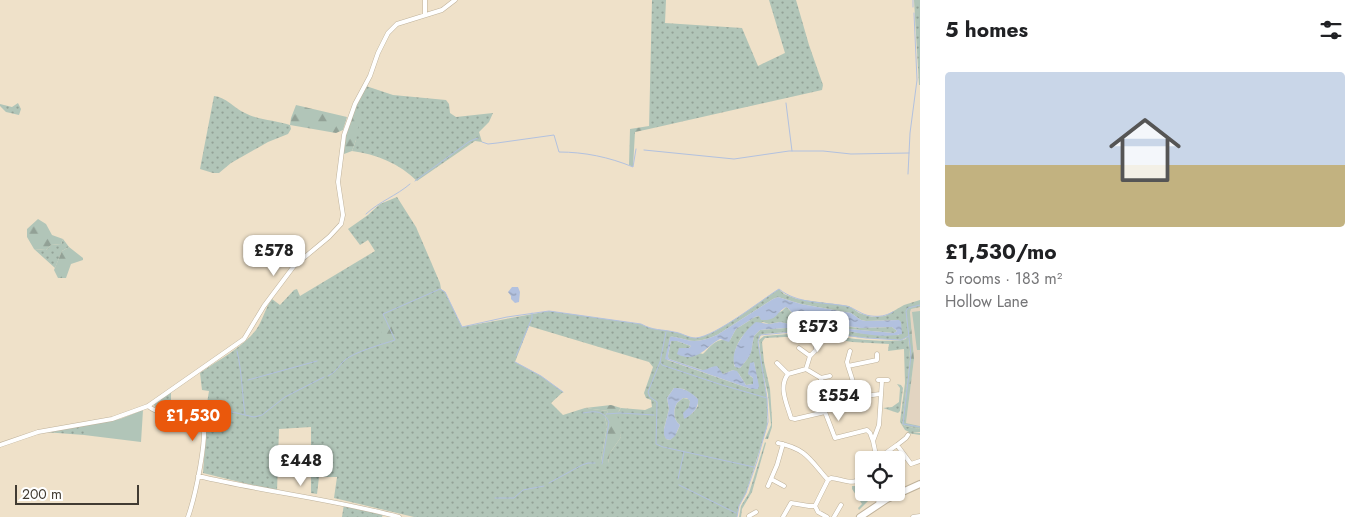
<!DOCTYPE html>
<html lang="en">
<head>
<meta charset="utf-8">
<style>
	:root { --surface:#fff; --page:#f2f2f2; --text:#202124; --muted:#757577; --line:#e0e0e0; --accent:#ea580c }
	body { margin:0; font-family:Jost,sans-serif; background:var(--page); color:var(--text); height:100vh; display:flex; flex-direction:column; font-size:19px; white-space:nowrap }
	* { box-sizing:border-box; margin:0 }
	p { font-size:16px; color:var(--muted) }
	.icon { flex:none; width:28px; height:28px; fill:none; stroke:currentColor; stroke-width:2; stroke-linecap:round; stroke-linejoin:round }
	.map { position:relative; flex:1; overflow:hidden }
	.drawer { display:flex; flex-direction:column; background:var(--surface); width:450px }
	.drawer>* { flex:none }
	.fabs { position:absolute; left:855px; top:451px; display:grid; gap:10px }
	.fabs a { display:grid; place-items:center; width:50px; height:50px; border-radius:5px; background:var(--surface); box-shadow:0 1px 4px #0004; font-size:25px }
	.scale { position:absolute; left:15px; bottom:12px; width:124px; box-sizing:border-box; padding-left:5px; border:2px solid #413b32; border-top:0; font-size:14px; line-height:18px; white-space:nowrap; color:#413b32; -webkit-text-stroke:4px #fff; paint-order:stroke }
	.price { position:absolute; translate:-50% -42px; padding:0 11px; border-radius:10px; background:#fff; color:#222; font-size:16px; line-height:32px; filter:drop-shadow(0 1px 2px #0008) }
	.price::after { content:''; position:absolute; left:50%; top:30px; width:15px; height:11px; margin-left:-8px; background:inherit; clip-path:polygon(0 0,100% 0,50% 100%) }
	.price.selected { background:var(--accent); color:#fff }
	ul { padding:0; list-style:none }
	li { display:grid; align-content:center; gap:10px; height:265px; padding:0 25px }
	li+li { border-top:1px solid var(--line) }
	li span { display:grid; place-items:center; height:155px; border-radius:5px; color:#555 }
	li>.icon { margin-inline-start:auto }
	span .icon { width:90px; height:90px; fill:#fffc; stroke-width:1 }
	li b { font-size:21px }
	h2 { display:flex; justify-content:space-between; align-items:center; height:60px; padding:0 25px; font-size:21px }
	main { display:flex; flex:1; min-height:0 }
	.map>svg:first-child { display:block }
</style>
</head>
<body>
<main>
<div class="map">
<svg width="920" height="517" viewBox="0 0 920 517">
	<defs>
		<pattern id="grass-dots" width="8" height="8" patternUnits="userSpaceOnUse" patternTransform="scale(1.25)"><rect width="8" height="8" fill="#b1c5b8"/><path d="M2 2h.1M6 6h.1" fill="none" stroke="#92a196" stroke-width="1.8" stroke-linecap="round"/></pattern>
		<pattern id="forest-firs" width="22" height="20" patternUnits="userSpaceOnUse" patternTransform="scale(1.25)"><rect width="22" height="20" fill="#b1c5b8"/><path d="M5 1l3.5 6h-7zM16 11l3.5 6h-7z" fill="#92a196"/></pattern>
		<pattern id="water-ripples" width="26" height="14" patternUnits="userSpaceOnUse" patternTransform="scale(1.25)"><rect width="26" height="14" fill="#b2c1df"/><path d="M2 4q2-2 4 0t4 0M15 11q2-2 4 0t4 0" fill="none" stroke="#929eb5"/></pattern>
	</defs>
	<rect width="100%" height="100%" fill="#efe1c9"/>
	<path fill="#e2d4c1" d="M920,307V426L906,423L914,359L910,311V309Z"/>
	<path fill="url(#grass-dots)" fill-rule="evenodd" d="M652,0H666L665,23L742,28L758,66L785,53L769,0H796L809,45L823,85L822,90L649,129Z
		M914,0H920V85H919Z
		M366,86L393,95L446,100L449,104L450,113L456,117L493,113L489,122L479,132L482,142L475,141L417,181C400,164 376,154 352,151L356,140L354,109Z
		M214,96C226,97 234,108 245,113C258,120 276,120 290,125L291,129L288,134L268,142L231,163L219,173H213L200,169Z
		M18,103L21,109L19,115L6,112L0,106V104L12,107Z
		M397,197L416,227L440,283L441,289L445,292L462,327L549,311L641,324C654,331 661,329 674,332C682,333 688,338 696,338C716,336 760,301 779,289L784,294L797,299L849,306L859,313L872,317L885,316L904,305L920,300V307L911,309L910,312H906L908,335L906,338L901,340L855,337L837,334L825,329L763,334L761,335L758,340L761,360L759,340L764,336L826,331C829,332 831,334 833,335C844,339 900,344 908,338L910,359L902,424L905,426L920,429V432L912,433H920V435L907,433L909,432L905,430L900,422L905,383L904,349L888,351L889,344L852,342L835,339L824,335L765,338L762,342L764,362L770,389L772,419V427L768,439H765L771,425L768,394L762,369L767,398V427L746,493L739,506L737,517H414L334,498L337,477H319L317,494L311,493V427L279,429L277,491L203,473L207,418L205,416L209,391L202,390L200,373C218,360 242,348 256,330C263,320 265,308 272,299L280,305L294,290L297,289L300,296L375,251L368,240L360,245L348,229L368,215L380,204ZM778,297L801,304L851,313L861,320L866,321L899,320V335C875,335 850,334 828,325L760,330L754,336C750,354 753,353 740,368L734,366C733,344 743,330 763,322L769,324L780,322L794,325L828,322L838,327L849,329L894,333L897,331L892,327L861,328L851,327L844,324L843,317C826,310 811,325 798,318C792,316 791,310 786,307L782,311L764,319L759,316L755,317L736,329L730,340C715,338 712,345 703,354L683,349L689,348L691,346L677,341H671L668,356L669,359L702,370H708L712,367L723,374L733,370L739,374L746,385L753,384V378L750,376L754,362L758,386L751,389L667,360L670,337C676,336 681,339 687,340C697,343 707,339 717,335L773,299ZM529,326L649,362L653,367L644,393L646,398L651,400L652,407L645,410L621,408L619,411L614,413L621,437L610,453L608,463L601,461L607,426L605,417L608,411L585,408L563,415L551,403L563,392L541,376L515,362ZM674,388L684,389L697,398L698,406L692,414L689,407L690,402L689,399L683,398L677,403C673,411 673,419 680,425L677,432L670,440L666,439L664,429L669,409L667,398Z
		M63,239L69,247L62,251L55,268L34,249L46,250L51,245L61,244Z
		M897,384L901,385L903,388L900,411L898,413L883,408L892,407L899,402L900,388Z
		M171,392V404L166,411L155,407L154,404Z
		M84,425V435L44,432Z
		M765,442L766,443L752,492L742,509L741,517H739L741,506L749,493Z
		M344,504L383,514L382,517H342Z"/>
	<path fill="url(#forest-firs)" d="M296,105L347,117L343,130L336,133L290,125L291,118Z
		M354,109L360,115L356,140L352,151L344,154V137Z
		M649,126V129L635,132L633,167L629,165L630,129Z
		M38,219L46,224L52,235L63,239L61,244L51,245L46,250L34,249L27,237V229Z
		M69,247L83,258V260L71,264L66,278H58L54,270L62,251Z
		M906,312H910L914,359L906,423L920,426V429L905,426L902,424L910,359L908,339L906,340C908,331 907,322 906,312Z
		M387,316L395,335L394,342L383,346L380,344L383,317Z
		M611,405L621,408L617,413L621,437L610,453L608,463L602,464L601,461L607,426L605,417L608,411L585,408Z"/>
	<path fill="#b1c5b8" d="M920,311V350H917L912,312Z
		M143,410L141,442L84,435V425L120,419Z
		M863,482L864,492L869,493L871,498L859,510L858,508L862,504L852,489V486H857Z"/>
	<path fill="url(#water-ripples)" d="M512,287H518L520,292L519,302L515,303L511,299V296L508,292Z
		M778,297L801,304L851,313L861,320L866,321L899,320L901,322L902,334C884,339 844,332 827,325L760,330L754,336C750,355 754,352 740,368L735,367C729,352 744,331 756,322L769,324L780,322L794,325L828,322L838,327L849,329L894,333L897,331L892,327L861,328L846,326L843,317C828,310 815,324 800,320C793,317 792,310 786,307C775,313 778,321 761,320L759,316L755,317L736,329L729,342L720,339C705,347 697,364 677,354L679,348H689L691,346L677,341H671L668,356L669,359L702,370C708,370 711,366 717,366L723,374L733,370L737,371L746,385L753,384V378L748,374L750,363L754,362L759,386L758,389H751L665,359L670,337C676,336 681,339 687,340C697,343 707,339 717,335L773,299Z
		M674,388C684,387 692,393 698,399C699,408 692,415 684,419L683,413L689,407L690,401L687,398H683L677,403C673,411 673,419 680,425L675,436L670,440L666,439L664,435V429L669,409L667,398Z"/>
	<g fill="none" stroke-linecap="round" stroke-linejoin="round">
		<path stroke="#b2c1df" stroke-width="1" d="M913,7V0
			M786,103L792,151
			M482,142L488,144L497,143L554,135L559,152C584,152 609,157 633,167L636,149
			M644,150L734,159L789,151H823L851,154L909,153
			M908,174L910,133L917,80L914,13
			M415,181L470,141L478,138
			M366,214C380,201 396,196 410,184
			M920,305L908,308L906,311L911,355L903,424L920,427
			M666,332L660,362L662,365L722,385L767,398
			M237,351C242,372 242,393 245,414
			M516,356L532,318V313
			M515,362L541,376L563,392
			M660,362L648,392L650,397L657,402L656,444L663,447L754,467
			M328,376C338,371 338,366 345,360C354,352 383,344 395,340L383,314L440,289L445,292L462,327L507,317L549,311L641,324C654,331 661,329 674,332C682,333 688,338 696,338C716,336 760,301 779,289C797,304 824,302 846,306C855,308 861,315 871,316C880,317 885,316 893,312
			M248,380L317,361
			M209,413L232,412L254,417L262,415L285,397L324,377
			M583,413C595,411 603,410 609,422L602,464
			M606,414L620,413L654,415
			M678,479L684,452
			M549,483L582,465L588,463H595
			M679,485L736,513
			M495,498H514L523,490L544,486
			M737,517L739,506L746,493L757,461L768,422L767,398L758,342L760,335L825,329L837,334L866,338L901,340L909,336"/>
		<defs>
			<path id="minor" d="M425,14V0
				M799,348L810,356L806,369
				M877,354V360L848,366L858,397L880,394
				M810,356L816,350L815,339
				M777,363L788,374C778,387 787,404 791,418L795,419L825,412L835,438L867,430L870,433L873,441
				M848,366L847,362L850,351
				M788,374L806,369L821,378V385
				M821,378L830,376
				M878,380H888
				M148,406C165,420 190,409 203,418C208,438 195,497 188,517
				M778,443C807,449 810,460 828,480
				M0,445L38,432L112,419L148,406L244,339L264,306L294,266L329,237L341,224L343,215L338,182L344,135L355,104L370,76L378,53L388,33L397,24L442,10L455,0
				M897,445L906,438L908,435
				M876,455H883L897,445L911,464L920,461
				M875,460L876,455L873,441L879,425L882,380
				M198,476C265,492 333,499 399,517
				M771,479L784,486
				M768,486L777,465L783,444
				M876,492L879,504
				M879,492L887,499
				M815,506L818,512L827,517
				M750,517L749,516L756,512
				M783,517L791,503L809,506H815L828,480L831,478C844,479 851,486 864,478
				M834,517L841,505
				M913,517L920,516"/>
			<path id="primary" d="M860,517L887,499L920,484"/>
		</defs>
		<use href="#minor" stroke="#bfb29b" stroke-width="5"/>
		<use href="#primary" stroke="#bfb29b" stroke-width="8"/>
		<use href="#minor" stroke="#fff" stroke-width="4"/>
		<use href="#primary" stroke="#fff" stroke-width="6"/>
	</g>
</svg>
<div class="fabs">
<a><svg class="icon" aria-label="locate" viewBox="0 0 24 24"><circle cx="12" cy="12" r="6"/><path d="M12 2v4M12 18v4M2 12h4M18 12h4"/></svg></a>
</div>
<div class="scale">200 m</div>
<b class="price" style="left:274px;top:277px">£578</b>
<b class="price" style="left:818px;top:353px">£573</b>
<b class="price" style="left:839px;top:422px">£554</b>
<b class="price selected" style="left:193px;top:442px">£1,530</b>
<b class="price" style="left:301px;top:487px">£448</b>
</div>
<section class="drawer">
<h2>5 homes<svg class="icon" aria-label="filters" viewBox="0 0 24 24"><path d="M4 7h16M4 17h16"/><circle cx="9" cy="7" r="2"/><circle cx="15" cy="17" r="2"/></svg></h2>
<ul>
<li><span style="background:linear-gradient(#c9d6e8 60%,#c2b280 0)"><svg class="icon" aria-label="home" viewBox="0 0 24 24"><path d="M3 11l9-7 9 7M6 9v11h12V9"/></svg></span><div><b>£1,530/mo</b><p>5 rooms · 183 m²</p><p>Hollow Lane</p></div></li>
</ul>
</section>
</main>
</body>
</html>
